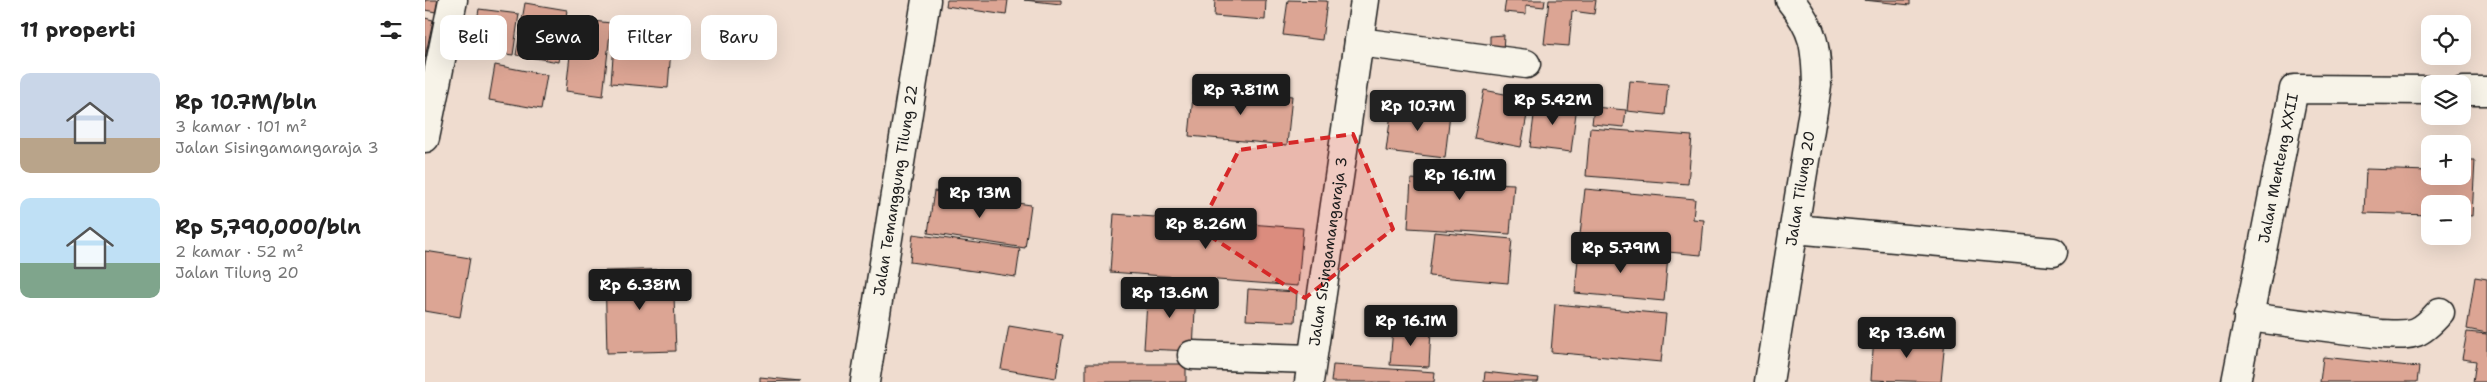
<!DOCTYPE html>
<html lang="id">
<head>
<meta charset="utf-8">
<style>
	:root { --surface:#fff; --page:#f2f2f2; --text:#222; --muted:#767676; --accent:#1c1c1c }
	body { margin:0; font-family:"Shantell Sans",sans-serif; background:var(--page); color:var(--text); height:100vh; display:flex; flex-direction:column; font-size:19px; white-space:nowrap }
	* { box-sizing:border-box; margin:0 }
	p { font-size:16px; color:var(--muted) }
	.icon { flex:none; width:28px; height:28px; fill:none; stroke:currentColor; stroke-width:2; stroke-linecap:round; stroke-linejoin:round }
	.map { position:relative; flex:1; overflow:hidden }
	.panel { display:flex; flex-direction:column; background:var(--surface); width:425px }
	.panel>* { flex:none }
	.guide { position:absolute; left:15px; top:15px; width:475px; height:45px; display:flex; gap:10px }
	.fabs { position:absolute; left:1996px; top:15px; display:grid; gap:10px }
	.fabs a { display:grid; place-items:center; width:50px; height:50px; border-radius:10px; background:var(--surface); box-shadow:0 5px 20px #0002; font-size:25px }
	.price { position:absolute; translate:-50% -42px; padding:0 11px; border-radius:5px; background:var(--accent); color:#fff; font-size:16px; line-height:32px; filter:drop-shadow(0 1px 2px #0008) }
	.price::after { content:''; position:absolute; left:50%; top:30px; width:15px; height:11px; margin-left:-8px; background:inherit; clip-path:polygon(0 0,100% 0,50% 100%) }
	.price.selected { background:#222; color:#fff }
	ul { padding:0; list-style:none }
	li { display:flex; align-items:center; gap:15px; height:125px; padding:0 20px }
	li span { display:grid; place-items:center; flex:none; width:140px; height:100px; border-radius:10px; color:#555 }
	li>.icon { margin-inline-start:auto }
	span .icon { width:60px; height:60px; fill:#fffc; stroke-width:1 }
	li b { font-size:21px }
	h2 { display:flex; justify-content:space-between; align-items:center; height:60px; padding:0 20px; font-size:21px }
	.tag { padding:0 18px; border-radius:10px; background:var(--surface); box-shadow:0 5px 20px #0002; font-size:18px; line-height:45px }
	.tag.selected { background:var(--accent); color:#fff }
	main { display:flex; flex:1; min-height:0 }
	.map>svg:first-child { display:block }
</style>
</head>
<body>
<main>
<section class="panel">
<h2>11 properti<svg class="icon" aria-label="filters" viewBox="0 0 24 24"><path d="M4 7h16M4 17h16"/><circle cx="9" cy="7" r="2"/><circle cx="15" cy="17" r="2"/></svg></h2>
<ul>
<li><span style="background:linear-gradient(#c9d6e8 65%,#b9a48a 0)"><svg class="icon" aria-label="home" viewBox="0 0 24 24"><path d="M3 11l9-7 9 7M6 9v11h12V9"/></svg></span><div><b>Rp 10.7M/bln</b><p>3 kamar · 101 m²</p><p>Jalan Sisingamangaraja 3</p></div></li>
<li><span style="background:linear-gradient(#bfe0f5 65%,#7fa58c 0)"><svg class="icon" aria-label="home" viewBox="0 0 24 24"><path d="M3 11l9-7 9 7M6 9v11h12V9"/></svg></span><div><b>Rp 5,790,000/bln</b><p>2 kamar · 52 m²</p><p>Jalan Tilung 20</p></div></li>
</ul>
</section>
<div class="map">
<svg width="2062" height="382" viewBox="0 0 2062 382">
	<rect width="100%" height="100%" fill="#efdccf"/>
	<filter id="ink" filterUnits="userSpaceOnUse"><feTurbulence type="fractalNoise" baseFrequency=".02" numOctaves="2"/><feDisplacementMap in="SourceGraphic" scale="10" xChannelSelector="R" yChannelSelector="G"/><feConvolveMatrix kernelMatrix="1 2 1 2 8 2 1 2 1" color-interpolation-filters="sRGB"/></filter>
	<g filter="url(#ink)">
		<path fill="#dca594" stroke="#1c1c1c" d="M0,0H13L11,12L0,10Z
			M522,0H583L581,15L521,6Z
			M599,0H636V4Z
			M790,0H841L840,20L789,16Z
			M863,0L902,1L897,40L858,35Z
			M1081,0H1120L1119,7L1101,5V14L1079,12Z
			M1124,0H1171L1169,14L1147,11L1144,46L1119,44Z
			M1439,0H1485V5Z
			M100,3L142,10L134,62L91,55Z
			M54,9L94,14L88,55L47,50Z
			M0,18L8,20L0,58Z
			M149,19L186,23L178,96L141,91Z
			M190,31L247,36L243,88L186,83Z
			M1079,35L1078,51H1065V36Z
			M70,65L122,75L116,109L64,100Z
			M1205,81L1243,84L1240,115L1202,111Z
			M769,87L867,96L862,145L764,136Z
			M1059,90L1105,99L1096,147L1049,138Z
			M1111,100L1152,105L1146,152L1105,147Z
			M967,106L1025,113L1020,158L961,151Z
			M1169,107L1201,110L1199,127L1167,124Z
			M1165,128L1267,136L1263,184L1161,176Z
			M2005,159V176H2038V160H2050L2047,216L2038,215V204H2005V215L1939,213L1941,169L2004,171Z
			M1002,165L1065,169V183L1089,184L1085,234L983,228L986,179L1001,180Z
			M1160,189L1270,199L1268,219L1279,220L1276,255L1154,244Z
			M509,191L606,205L600,248L503,233Z
			M689,214L878,228L873,286L685,272Z
			M1009,232L1087,239L1083,283L1004,276Z
			M488,234L595,249L591,277L485,262Z
			M1154,247L1243,255L1239,301L1150,293Z
			M0,251L45,258L35,317L0,311Z
			M248,269L251,351L182,353L180,271Z
			M2050,277L2062,279V333L2042,329Z
			M723,286L771,289L768,351L719,349Z
			M823,289L872,292L870,322L821,320Z
			M1130,304L1241,314L1236,362L1126,352Z
			M584,326L638,335L631,378L576,369Z
			M968,327L1006,330L1004,367L965,365Z
			M2042,332L2062,334V382H2048L2051,361L2037,359Z
			M1449,335L1520,340L1516,382L1446,380Z
			M1898,357L1994,367L1992,382H1895Z
			M661,364H761V382H661Z
			M908,365L1010,372L1009,382H906Z
			M1060,372L1114,378L1113,382H1059Z
			M335,377L375,381L335,382Z"/>
		<g fill="none" stroke-linecap="round" stroke-linejoin="round">
			<defs>
				<g id="minor">
					<path d="M934,42L1101,64"/>
					<path d="M2038,91H2062"/>
					<path d="M0,138L28,0"/>
					<path d="M1369,229L1628,252"/>
					<path d="M1823,317L1956,334C1988,335 1993,337 2015,312"/>
					<path d="M767,355L887,359"/>
					<path id="s1" d="M440,382L501,0"/>
					<path id="s2" d="M884,382L940,0"/>
					<path id="s3" d="M1344,382L1392,86C1391,47 1390,31 1365,0"/>
					<path id="s4" d="M1811,382L1869,89L2005,90"/>
				</g>
			</defs>
			<use href="#minor" stroke="#1c1c1c" stroke-width="31"/>
			<use href="#minor" stroke="#f7f3e8" stroke-width="28"/>
		</g>
	</g>
	<path fill="#d62828" fill-opacity="0.2" stroke="#d62828" stroke-width="4" stroke-dasharray="10 6" stroke-linejoin="round" d="M928,134L968,229L880,298L774,229L814,150Z"/>
	<g text-anchor="middle" dominant-baseline="central" stroke-width="4" stroke-linejoin="round" paint-order="stroke">
		<g font-size="15" fill="#1c1c1c" stroke="#f7f3e8">
			<text stroke="none"><textPath href="#s4" startOffset="218">Jalan Menteng XXII</textPath></text>
			<text stroke="none"><textPath href="#s3" startOffset="196">Jalan Tilung 20</textPath></text>
			<text stroke="none"><textPath href="#s1" startOffset="194">Jalan Temanggung Tilung 22</textPath></text>
			<text stroke="none"><textPath href="#s2" startOffset="132">Jalan Sisingamangaraja 3</textPath></text>
		</g>
	</g>
</svg>
<div class="fabs">
<a><svg class="icon" aria-label="locate" viewBox="0 0 24 24"><circle cx="12" cy="12" r="6"/><path d="M12 2v4M12 18v4M2 12h4M18 12h4"/></svg></a>
<a><svg class="icon" aria-label="layers" viewBox="0 0 24 24"><path d="M12 4l9 5-9 5-9-5zM3 14l9 5 9-5"/></svg></a>
<a>+</a>
<a>−</a>
</div>
<b class="price" style="left:816px;top:116px">Rp 7.81M</b>
<b class="price" style="left:1128px;top:126px">Rp 5.42M</b>
<b class="price selected" style="left:993px;top:132px">Rp 10.7M</b>
<b class="price" style="left:1035px;top:201px">Rp 16.1M</b>
<b class="price" style="left:555px;top:219px">Rp 13M</b>
<b class="price" style="left:781px;top:250px">Rp 8.26M</b>
<b class="price" style="left:1196px;top:274px">Rp 5.79M</b>
<b class="price" style="left:215px;top:311px">Rp 6.38M</b>
<b class="price" style="left:745px;top:319px">Rp 13.6M</b>
<b class="price" style="left:986px;top:347px">Rp 16.1M</b>
<b class="price" style="left:1482px;top:359px">Rp 13.6M</b>
<div class="guide">
<a class="tag">Beli</a>
<a class="tag selected">Sewa</a>
<a class="tag">Filter</a>
<a class="tag">Baru</a>
</div>
</div>
</main>
</body>
</html>
